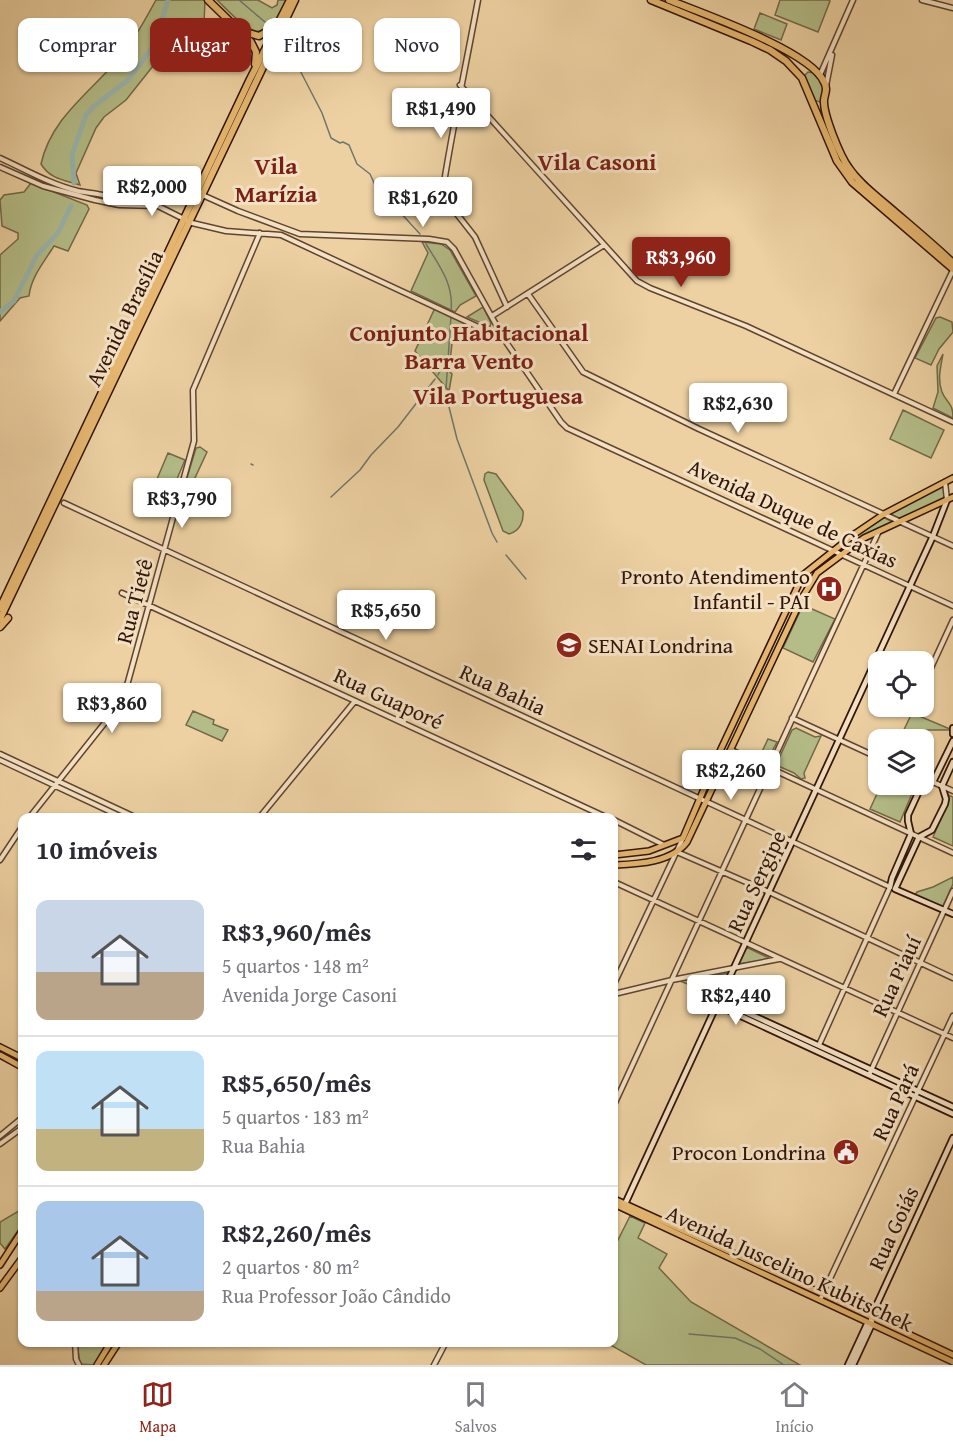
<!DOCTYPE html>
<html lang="pt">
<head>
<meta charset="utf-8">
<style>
	:root { --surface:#fff; --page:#f2f2f3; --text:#2b2b33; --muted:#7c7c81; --line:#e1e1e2; --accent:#8f2418 }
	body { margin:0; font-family:"Gentium Book Plus",serif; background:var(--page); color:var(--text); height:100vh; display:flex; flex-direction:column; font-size:22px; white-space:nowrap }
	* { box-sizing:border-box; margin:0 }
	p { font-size:20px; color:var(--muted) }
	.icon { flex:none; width:33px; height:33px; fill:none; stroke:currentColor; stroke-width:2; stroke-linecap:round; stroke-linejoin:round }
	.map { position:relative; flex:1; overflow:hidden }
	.drawer { position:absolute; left:18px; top:813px; width:600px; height:534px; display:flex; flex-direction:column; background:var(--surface); border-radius:12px; box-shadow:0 2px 4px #0004 }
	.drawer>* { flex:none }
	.guide { position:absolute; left:18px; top:18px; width:600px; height:54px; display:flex; gap:12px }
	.controls { position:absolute; left:868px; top:651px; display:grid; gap:12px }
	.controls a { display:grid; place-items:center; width:66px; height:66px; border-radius:12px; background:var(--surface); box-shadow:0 2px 4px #0004; font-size:30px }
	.price { position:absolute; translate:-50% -51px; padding:0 14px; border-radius:6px; background:#fff; color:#222; font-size:20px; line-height:39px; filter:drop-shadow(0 2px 3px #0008) }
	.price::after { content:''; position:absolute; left:50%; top:36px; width:18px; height:14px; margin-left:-9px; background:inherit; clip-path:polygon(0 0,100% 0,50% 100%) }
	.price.current { background:var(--accent); color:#fff }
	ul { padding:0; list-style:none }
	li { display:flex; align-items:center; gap:18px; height:150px; padding:0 18px }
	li+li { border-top:2px solid var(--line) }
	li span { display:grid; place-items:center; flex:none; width:168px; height:120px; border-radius:12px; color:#555 }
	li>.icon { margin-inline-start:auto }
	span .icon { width:72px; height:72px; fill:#fffc; stroke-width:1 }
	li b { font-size:26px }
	h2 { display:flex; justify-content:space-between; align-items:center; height:72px; padding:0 18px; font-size:26px }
	.chip { padding:0 21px; border-radius:12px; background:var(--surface); box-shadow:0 2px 4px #0004; font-size:21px; line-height:54px }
	.chip.current { background:var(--accent); color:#fff }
	.tab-bar { display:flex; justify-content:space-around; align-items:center; height:84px; border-top:2px solid var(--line); background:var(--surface); font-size:16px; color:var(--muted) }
	.tab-bar a { display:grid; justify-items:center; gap:3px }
	.tab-bar .current { color:var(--accent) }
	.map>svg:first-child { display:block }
</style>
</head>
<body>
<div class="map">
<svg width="953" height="1365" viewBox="0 0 953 1365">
	<rect width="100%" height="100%" fill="#edd1a2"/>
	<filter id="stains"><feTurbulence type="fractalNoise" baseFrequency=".00333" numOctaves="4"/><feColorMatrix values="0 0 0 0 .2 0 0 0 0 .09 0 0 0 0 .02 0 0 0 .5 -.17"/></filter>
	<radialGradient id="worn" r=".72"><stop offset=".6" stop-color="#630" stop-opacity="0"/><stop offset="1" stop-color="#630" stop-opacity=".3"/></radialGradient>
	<path fill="#b4bd88" stroke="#736948" stroke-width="1.5" d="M156,0H205L204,23L214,37L210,43L201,39C193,25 186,20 170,27L153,66L126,100L104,117L96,128L76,173L80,185C64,180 50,179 41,164C52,113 99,87 128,47C138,33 147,16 156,0Z
		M217,0H258L272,8L277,5L278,0H287C264,53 247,29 217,0Z
		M780,0H828L830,1L818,32L775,15Z
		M760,13L787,24L781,40L754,29Z
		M808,72L815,73C821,82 828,92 820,102L813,100L804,76Z
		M31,183L87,205L89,209L68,251L54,246C44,262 31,277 29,296L20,298L0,321V255L18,239V233L2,226L0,200L4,195L24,192Z
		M422,242L441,244L450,250L476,296L460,305L455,312L411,291L428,253Z
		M483,307L491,323L490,327L467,317Z
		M435,308L475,326L453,334L449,371L452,374L449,391L415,351Z
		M940,317L952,322L953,332L939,349L931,365L915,358L936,318Z
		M943,354C941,366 937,379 942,392C947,404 953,402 953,418L933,408L938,392L937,366Z
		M903,410L944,430L931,458L890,439Z
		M200,447L207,452L187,495L184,494L183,491L196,448Z
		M168,453L185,460L174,486L157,479Z
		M488,472L496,474L523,511C524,521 520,531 509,534L503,531L484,480L485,474Z
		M944,484L945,498L901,519L888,513Z
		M883,517L893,522L841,551L840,547Z
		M803,605L835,619L813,662L783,648Z
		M193,711L214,720L213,724L228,730L222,741L186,725Z
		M912,713L950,729V730H927L906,739L899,740Z
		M796,728L815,737L821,736L804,773L805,778L801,779L794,773L776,765L792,730Z
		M768,739L777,742L766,763L755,758L757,754L760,756Z
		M881,785H922L914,789L900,822L870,809Z
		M948,795L953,797V846L933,837L949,800Z
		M953,877V884L942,908L915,895L917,892L933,887Z
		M746,947L771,959L738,964Z
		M729,973L718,996L680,981Z
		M22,1209V1225L5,1249L0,1243V1222Z
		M630,1216L645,1223L638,1238L667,1254L659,1268L691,1302L800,1365H646L607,1343L614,1342V1248Z
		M77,1343H110L95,1365L80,1364Z"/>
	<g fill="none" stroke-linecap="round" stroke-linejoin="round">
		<path stroke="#70766b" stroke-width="1.5" d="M239,0L265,22
			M288,31L291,53L322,113L331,138L340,143L343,142L349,145L357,164L370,174L375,185L420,234
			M426,244C440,267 454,284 451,312
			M438,375L446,359
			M446,389L451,316
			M447,399L457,439L492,533L497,542
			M251,464L253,465
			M331,497L360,470L371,455L398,427L435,379
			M506,555L526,579
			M689,1334L735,1338L760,1349L784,1365"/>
		<path stroke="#9ab6ac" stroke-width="5" d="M74,183L72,155L86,115L93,107L128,80L154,45L168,0
			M0,312L14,301L37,255L58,233L71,206"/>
		<defs>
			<path id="tertiary" d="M478,0C466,65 452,130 442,195L475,237L507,307
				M922,0L953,8
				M820,75L853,0
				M460,85L637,281L650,288L746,326L953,422
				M826,86L832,55
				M448,93L461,91
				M0,158C26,170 50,184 78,191C92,194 111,193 121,205
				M0,167L43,186L95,200L119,205L158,206L192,223L226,231L281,235L504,339
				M103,195L119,192L143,199H157L167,179L238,211L300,234L429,239L447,242L454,249L504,339L561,422L567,428L953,606
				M528,294L583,372L699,429L953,546
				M492,316L604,245
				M894,394L953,270
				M945,482L947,500
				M64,503L890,887
				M122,593L608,818
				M924,683L953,620
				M912,711L914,706
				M792,718L879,758
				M731,750L953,853
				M0,754L137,818
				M0,760L124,818
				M924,778L953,791
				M29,818L123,700L194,441L193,390L260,233
				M259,818L355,701
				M614,820L664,845
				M677,852L769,892L953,978
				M0,860L22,827
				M614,882L953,1038
				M614,984L683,838
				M614,994L672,980L779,959
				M819,1045L890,887
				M869,1075L953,891
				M614,1105L879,531
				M0,1136L22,1118
				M0,1144L22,1128
				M820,1300L953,1016
				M75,1342L76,1359L79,1365
				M434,1365L446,1342"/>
			<path id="secondary" d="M953,728V734
				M953,762L942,786L946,799L945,804L932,830L919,837L895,889L953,914
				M890,887L892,878L911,834L908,821V815L919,791L933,782L953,741
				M719,1000L953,1107
				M717,1005L953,1114
				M625,1204L933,536L947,500
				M848,1365L868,1322
				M853,1365L872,1324L871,1317L953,1138"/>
			<path id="primary" d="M614,855L649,851L683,838L721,749L803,575L856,533L884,514L953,478
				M614,865C637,864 671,863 687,842L802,598L817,573L864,538L953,497
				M0,1047L22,1058
				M0,1055L22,1067
				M614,1199L823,1294L953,1355
				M614,1204L953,1362
				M0,1265L22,1231
				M0,1288L22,1258
				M97,1365L111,1342
				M104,1365L119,1342"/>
			<path id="trunk" d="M208,0L251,42L256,52L255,64
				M651,0L751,41L770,50L786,61L802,78L837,161L852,182L953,269
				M669,0C701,13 811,51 824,82C828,89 825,93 824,100C823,114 840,156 849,168C859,183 874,194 888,206C910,225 932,243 953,263
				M245,32L259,36L273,28
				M0,608L250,79L290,0
				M0,619L295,0
				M0,627L8,618"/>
		</defs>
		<use href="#tertiary" stroke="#61442f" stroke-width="7"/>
		<use href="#secondary" stroke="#321509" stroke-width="8"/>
		<use href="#primary" stroke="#321509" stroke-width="8"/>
		<use href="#trunk" stroke="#321509" stroke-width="9"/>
		<use href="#tertiary" stroke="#f3e1c3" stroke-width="4"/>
		<use href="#secondary" stroke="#f3e1c3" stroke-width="4.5"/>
		<use href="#primary" stroke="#e6b871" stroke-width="5"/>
		<use href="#trunk" stroke="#e6b871" stroke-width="6"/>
	</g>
	<defs>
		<symbol id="hospital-disc" viewBox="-11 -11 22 22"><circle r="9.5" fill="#8f2418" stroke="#f3e1c3"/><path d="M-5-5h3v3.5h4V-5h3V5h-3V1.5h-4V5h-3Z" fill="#fff"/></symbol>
		<symbol id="university-disc" viewBox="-11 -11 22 22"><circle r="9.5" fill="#8f2418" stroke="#f3e1c3"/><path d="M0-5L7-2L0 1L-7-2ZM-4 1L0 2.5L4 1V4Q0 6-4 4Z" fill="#fff"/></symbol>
		<symbol id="civic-disc" viewBox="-11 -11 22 22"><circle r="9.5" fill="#8f2418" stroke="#f3e1c3"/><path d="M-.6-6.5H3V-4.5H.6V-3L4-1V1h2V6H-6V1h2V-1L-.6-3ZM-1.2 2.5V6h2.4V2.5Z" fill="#fff"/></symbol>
	</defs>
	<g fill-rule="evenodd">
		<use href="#hospital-disc" x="814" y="574" width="30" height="30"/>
		<use href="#university-disc" x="554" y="630" width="30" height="30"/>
		<use href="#civic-disc" x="831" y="1137" width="30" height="30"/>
	</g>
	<g text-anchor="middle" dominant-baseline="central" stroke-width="6" stroke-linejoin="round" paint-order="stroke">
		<g font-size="22" fill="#321509" stroke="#f3e1c3">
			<text transform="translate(124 318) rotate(-64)">Avenida Brasília</text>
			<text transform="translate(793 513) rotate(25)">Avenida Duque de Caxias</text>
			<text transform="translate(134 601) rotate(-75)">Rua Tietê</text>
			<text transform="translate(503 689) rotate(25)">Rua Bahia</text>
			<text transform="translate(389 698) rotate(25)">Rua Guaporé</text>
			<text transform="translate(756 881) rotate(-65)">Rua Sergipe</text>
			<text transform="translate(896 976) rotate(-65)">Rua Piauí</text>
			<text transform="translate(895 1102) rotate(-65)">Rua Pará</text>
			<text transform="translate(893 1228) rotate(-65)">Rua Goiás</text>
			<text transform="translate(790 1268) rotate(25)">Avenida Juscelino Kubitschek</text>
		</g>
		<g font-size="22" fill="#321509" stroke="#f3e1c3" text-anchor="end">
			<text x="810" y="576">Pronto Atendimento<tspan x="810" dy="25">Infantil - PAI</tspan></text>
			<text x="588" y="645" text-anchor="start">SENAI Londrina</text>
			<text x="826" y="1152">Procon Londrina</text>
		</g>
		<g font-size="24" font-weight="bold" fill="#7a1f14" stroke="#f3e1c3">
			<text x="597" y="161">Vila Casoni</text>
			<text x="276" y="165">Vila<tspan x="276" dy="28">Marízia</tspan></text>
			<text x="469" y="332">Conjunto Habitacional<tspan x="469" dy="28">Barra Vento</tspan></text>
			<text x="498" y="395">Vila Portuguesa</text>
		</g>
	</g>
	<rect width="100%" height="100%" filter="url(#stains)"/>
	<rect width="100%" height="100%" fill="url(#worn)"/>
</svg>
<div class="controls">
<a><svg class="icon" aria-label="locate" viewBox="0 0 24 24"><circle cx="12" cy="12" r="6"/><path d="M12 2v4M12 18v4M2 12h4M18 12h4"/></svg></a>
<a><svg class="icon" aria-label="layers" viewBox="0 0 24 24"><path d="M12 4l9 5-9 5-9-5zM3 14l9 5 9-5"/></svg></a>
</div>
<b class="price" style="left:441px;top:139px">R$1,490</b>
<b class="price" style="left:152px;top:217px">R$2,000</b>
<b class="price" style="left:423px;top:228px">R$1,620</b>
<b class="price current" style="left:681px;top:288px">R$3,960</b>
<b class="price" style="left:738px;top:434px">R$2,630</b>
<b class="price" style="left:182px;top:529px">R$3,790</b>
<b class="price" style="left:386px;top:641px">R$5,650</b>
<b class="price" style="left:112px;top:734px">R$3,860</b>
<b class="price" style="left:731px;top:801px">R$2,260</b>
<b class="price" style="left:736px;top:1026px">R$2,440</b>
<div class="guide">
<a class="chip">Comprar</a>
<a class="chip current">Alugar</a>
<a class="chip">Filtros</a>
<a class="chip">Novo</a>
</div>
<section class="drawer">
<h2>10 imóveis<svg class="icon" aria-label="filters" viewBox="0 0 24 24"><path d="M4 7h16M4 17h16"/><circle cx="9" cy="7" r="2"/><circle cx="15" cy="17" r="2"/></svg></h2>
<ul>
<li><span style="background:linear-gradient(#c9d6e8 60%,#b9a48a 0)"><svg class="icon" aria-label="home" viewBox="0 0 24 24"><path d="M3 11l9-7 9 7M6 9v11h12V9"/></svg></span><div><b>R$3,960/mês</b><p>5 quartos · 148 m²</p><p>Avenida Jorge Casoni</p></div></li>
<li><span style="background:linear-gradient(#bfe0f5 65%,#c2b280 0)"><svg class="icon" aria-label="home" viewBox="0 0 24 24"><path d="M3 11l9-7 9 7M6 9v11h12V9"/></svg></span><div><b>R$5,650/mês</b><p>5 quartos · 183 m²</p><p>Rua Bahia</p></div></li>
<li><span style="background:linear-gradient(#a9c7e8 75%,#b9a48a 0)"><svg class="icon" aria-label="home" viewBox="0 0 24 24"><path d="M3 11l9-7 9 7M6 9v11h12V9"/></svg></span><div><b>R$2,260/mês</b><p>2 quartos · 80 m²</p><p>Rua Professor João Cândido</p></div></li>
</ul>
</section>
</div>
<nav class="tab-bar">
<a class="current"><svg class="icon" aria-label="map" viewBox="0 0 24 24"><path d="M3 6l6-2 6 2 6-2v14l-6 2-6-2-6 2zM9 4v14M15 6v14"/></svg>Mapa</a>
<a><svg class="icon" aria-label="saved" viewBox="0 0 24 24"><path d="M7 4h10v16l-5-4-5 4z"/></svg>Salvos</a>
<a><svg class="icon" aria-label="home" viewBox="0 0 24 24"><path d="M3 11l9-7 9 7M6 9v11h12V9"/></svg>Início</a>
</nav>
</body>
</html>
